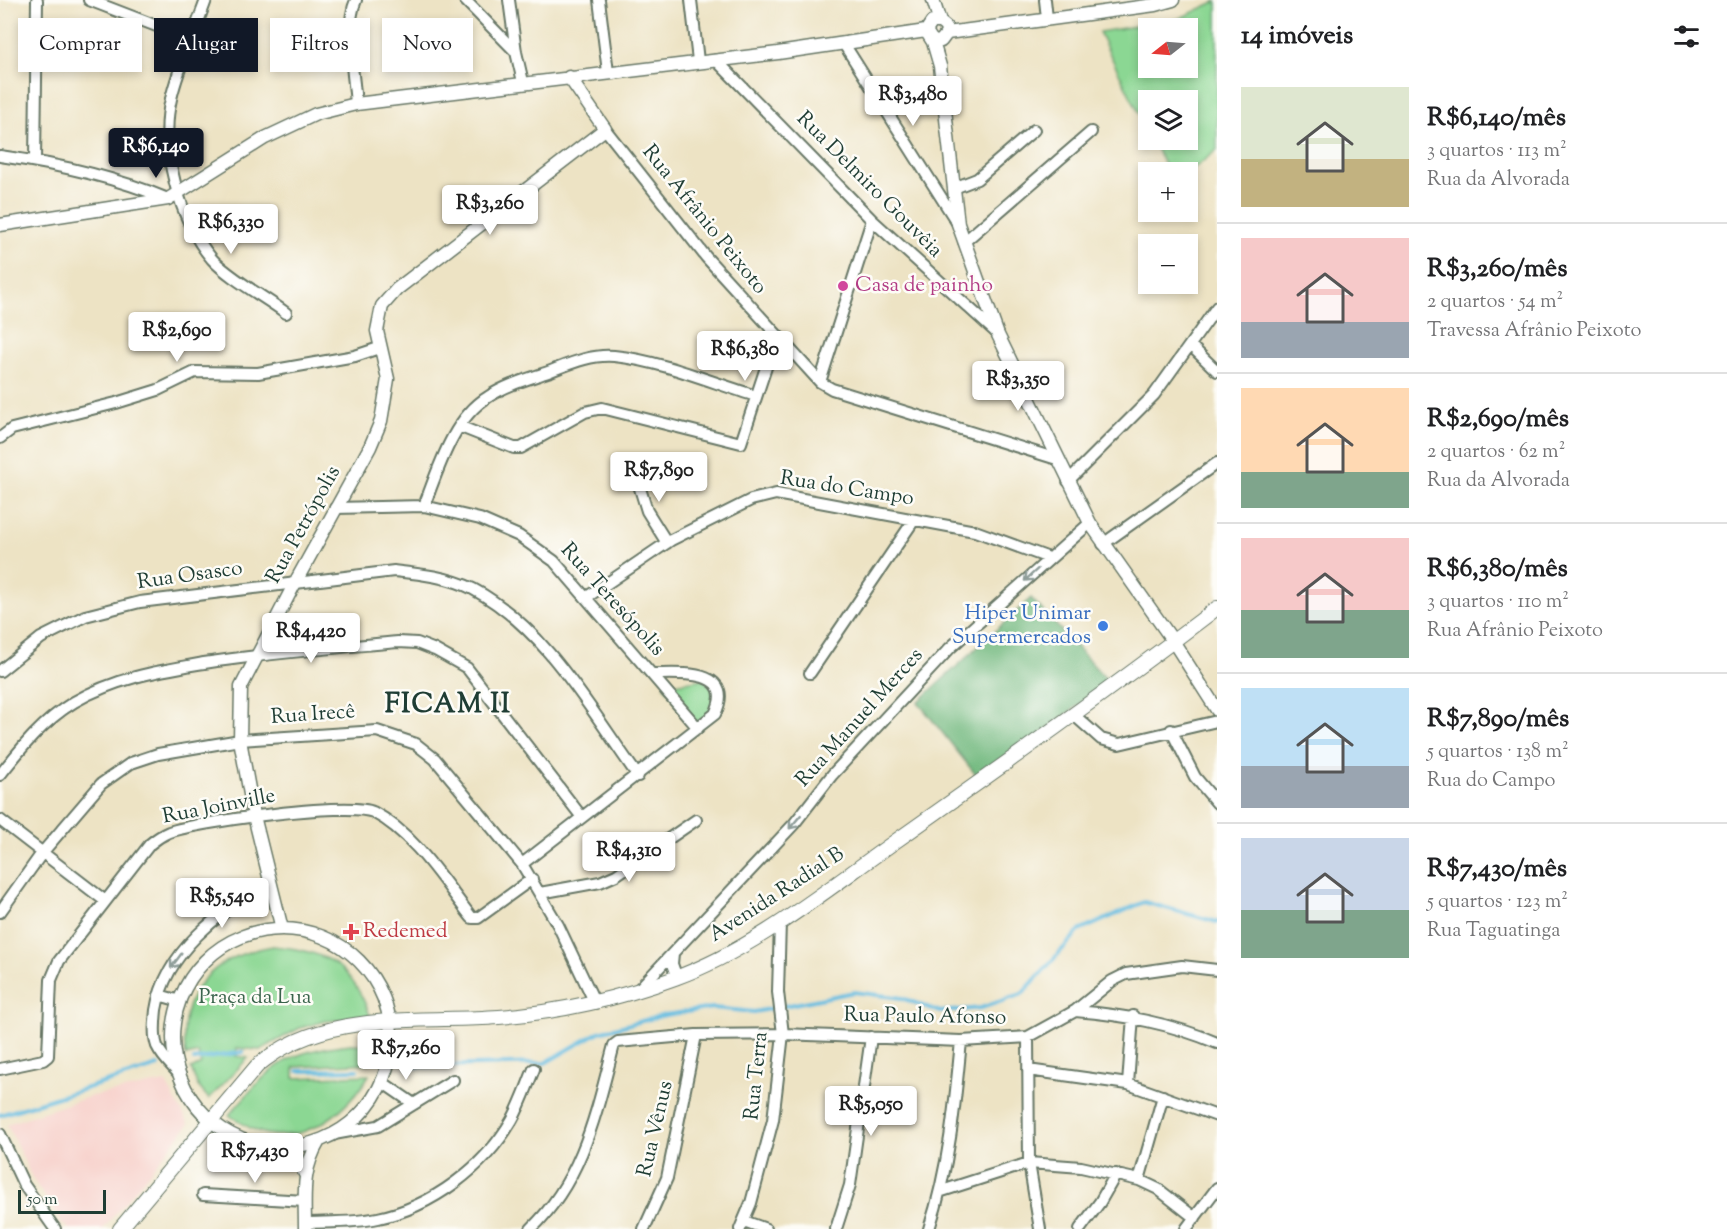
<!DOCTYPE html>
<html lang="pt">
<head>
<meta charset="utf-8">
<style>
	:root { --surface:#fff; --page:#f6f6f6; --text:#202124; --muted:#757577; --line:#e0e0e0; --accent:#111827 }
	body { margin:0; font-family:"Sorts Mill Goudy",serif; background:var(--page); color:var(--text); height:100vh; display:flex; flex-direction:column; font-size:22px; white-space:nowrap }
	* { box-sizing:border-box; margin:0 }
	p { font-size:20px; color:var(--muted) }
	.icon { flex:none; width:33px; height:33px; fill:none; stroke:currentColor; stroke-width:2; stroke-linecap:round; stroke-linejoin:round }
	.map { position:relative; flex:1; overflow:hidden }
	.side { display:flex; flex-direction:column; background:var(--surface); width:510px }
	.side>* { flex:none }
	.top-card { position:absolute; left:18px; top:18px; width:570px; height:54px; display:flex; gap:12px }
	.needle { width:39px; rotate:253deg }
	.fabs { position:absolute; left:1138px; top:18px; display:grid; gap:12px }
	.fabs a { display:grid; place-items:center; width:60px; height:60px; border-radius:0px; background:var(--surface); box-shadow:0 3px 9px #0003; font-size:30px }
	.scale { position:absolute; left:18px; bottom:15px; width:88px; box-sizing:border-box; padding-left:6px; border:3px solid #1f3d34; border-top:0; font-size:16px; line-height:21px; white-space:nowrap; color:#1f3d34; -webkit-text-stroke:4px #fdfcf7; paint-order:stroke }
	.price { position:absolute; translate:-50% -51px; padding:0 14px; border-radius:6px; background:#fff; color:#222; font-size:20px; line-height:39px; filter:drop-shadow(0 2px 3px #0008) }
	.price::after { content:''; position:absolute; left:50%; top:36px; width:18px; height:14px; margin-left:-9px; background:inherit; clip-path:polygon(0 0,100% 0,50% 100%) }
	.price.selected { background:var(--accent); color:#fff }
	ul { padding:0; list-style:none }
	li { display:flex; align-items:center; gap:18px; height:150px; padding:0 24px }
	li+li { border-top:2px solid var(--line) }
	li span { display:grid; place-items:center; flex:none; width:168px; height:120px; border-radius:0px; color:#555 }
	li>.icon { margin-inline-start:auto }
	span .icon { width:72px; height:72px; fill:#fffc; stroke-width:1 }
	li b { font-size:26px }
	h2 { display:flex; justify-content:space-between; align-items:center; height:72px; padding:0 24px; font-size:26px }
	.tag { padding:0 21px; border-radius:0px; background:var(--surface); box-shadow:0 3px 9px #0003; font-size:21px; line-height:54px }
	.tag.selected { background:var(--accent); color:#fff }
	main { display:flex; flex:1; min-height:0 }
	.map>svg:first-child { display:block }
</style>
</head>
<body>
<main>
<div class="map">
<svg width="1217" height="1229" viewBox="0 0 1217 1229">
	<rect width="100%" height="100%" fill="#fdfcf7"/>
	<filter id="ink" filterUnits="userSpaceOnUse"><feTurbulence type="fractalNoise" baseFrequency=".0167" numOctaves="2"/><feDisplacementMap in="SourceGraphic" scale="12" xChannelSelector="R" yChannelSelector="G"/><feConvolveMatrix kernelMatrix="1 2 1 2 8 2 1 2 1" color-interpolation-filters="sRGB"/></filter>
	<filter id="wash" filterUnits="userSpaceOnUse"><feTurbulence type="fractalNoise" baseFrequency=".008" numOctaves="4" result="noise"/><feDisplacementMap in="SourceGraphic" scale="24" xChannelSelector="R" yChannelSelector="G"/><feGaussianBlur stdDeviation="1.35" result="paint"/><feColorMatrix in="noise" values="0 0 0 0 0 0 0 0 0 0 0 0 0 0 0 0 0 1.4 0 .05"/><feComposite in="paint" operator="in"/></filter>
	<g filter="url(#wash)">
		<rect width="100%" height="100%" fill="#ede3c4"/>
		<path fill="#f7d0ca" d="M165,1082L189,1124L103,1229H69L62,1223L32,1178L7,1124L92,1096Z"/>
		<path fill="#8bd793" stroke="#558a64" stroke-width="1.5" fill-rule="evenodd" d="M1217,1V150L1188,173L1168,172L1152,140H1188V100H1149V134L1099,32L1178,19ZM1188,28V68H1149V28Z
			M702,679L714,687L717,699L714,713L698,726L664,686Z
			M273,946C328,951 352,965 371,1018L326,1021L300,1028L260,1050L237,1048L236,1056L248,1058L209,1099L198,1086L191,1069L201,1064L198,1053L186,1056C175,992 213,956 273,946Z
			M351,1044L376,1045L371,1063L294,1067V1078L369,1075C349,1109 310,1142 267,1134C253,1131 241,1123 229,1115C273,1065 283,1052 351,1044Z"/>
		<path fill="#70b87d" stroke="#487a58" stroke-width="1.5" d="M1031,598L1109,682L980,780L918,702Z"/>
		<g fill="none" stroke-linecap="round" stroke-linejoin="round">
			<path stroke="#63bce0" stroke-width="4" d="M194,1060L243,1052
				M407,1067L545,1063L599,1032L665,1015L713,1008L754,1012L854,992L902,998L940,1012L981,1008L1022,994L1079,931L1144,902L1217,922
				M298,1071L357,1070
				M0,1115L158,1066"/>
		</g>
	</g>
	<g filter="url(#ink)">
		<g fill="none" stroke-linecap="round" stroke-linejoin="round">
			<defs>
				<path id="minor" d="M89,0L193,40
					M206,0C195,32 178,67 171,99C159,148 180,221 212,259C228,277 266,298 286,313
					M465,0L516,52
					M509,0L516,52L523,82
					M599,0L608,72
					M691,0L698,61
					M1045,0L1047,18
					M844,44L958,224
					M716,60L872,220L998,334
					M356,104C354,75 344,27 356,0
					M605,129L706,257L820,382L832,389L1057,459
					M0,156C57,164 115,177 168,199
					M35,161L37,0
					M954,188L977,179L1034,130
					M964,242L1091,132
					M1191,346L1217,371
					M820,382L872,220
					M461,427L514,448H521L585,412L602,408L741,443L776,337
					M0,438L12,429L116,403L158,390L195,372L258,373L355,356L379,348
					M634,469L647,511L667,543
					M1068,481L1154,395L1217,307
					M424,506C438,470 453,418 488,397C506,385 528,379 548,372C569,364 591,354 614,356C662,361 710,382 756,396
					M335,508L424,506L480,519L519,536L554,561L698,728
					M1103,544L1217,463
					M587,597L671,540L751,500L776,494L975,531L1049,558
					M0,671L41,638L85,616L140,602L394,571C421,574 449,577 473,589C546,628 591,711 638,776
					M810,673L914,520
					M1074,715L1101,739L1119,744L1217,721
					M1171,730L1195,777L1217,803
					M0,775C22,747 43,721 74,702C115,678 158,671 204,663C268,653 333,648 398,642L417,643L435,650L467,668L581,816
					M0,820L104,900
					M522,864L715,714C737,668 679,674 654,674
					M540,893L600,882L616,875L696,820
					M0,912L42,853L101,784L131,763L158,754L240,740L377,731L416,744L435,759L522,864L558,925L595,1003
					M673,953L672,964L677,978
					M638,990L794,824L832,775L950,648L1090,523
					M159,995L180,1001
					M1075,1011C1125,1015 1170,1023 1217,1043
					M1028,1037L1029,1163L1040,1229
					M0,1069L43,1060L48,1056L51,980L59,961L150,844C156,839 162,835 169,832C197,822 349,801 373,812C415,834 443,881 472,918H478L532,879
					M1028,1070L1128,1084L1217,1116
					M180,1075C172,1066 162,1057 157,1046C153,1035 155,1021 156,1010C165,952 220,910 269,885
					M382,1082L414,1104
					M1128,1084L1133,1016
					M0,1134L24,1185L55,1229
					M334,1134L378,1126L453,1080
					M1139,1180L1163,1096
					M942,1191L1029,1163L1081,1167L1139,1180L1158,1189L1195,1218
					M203,1195L305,1201
					M744,1221L766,1229
					M305,1223C329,1222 355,1223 378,1218C432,1207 485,1167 512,1120C521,1104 527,1086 534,1069
					M531,1229C583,1179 596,1113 614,1045L618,1042L696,1035L783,1034L961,1041L1028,1037L1075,1011L1112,981L1126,974L1182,966L1217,970
					M644,1229L667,1178L696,1035
					M740,1229L751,1203L773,1120L783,1034L778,992L780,922
					M836,1229L850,1185L871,1037
					M929,1229C949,1168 955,1105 961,1041
					M1080,1229L1100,1202L1116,1174
					M1186,1229L1217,1188"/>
				<path id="tertiary" d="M933,0L940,22
					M947,33L1155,5L1173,0
					M933,42L941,41L947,33L946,27L940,22H932L926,31L933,42L940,66L958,224L998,335L1090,523L1173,641L1217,710
					M0,225L168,199L265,138L316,114L356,104L778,53L926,31
					M282,929L254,816L240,740L241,687L296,581L370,447L381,421L388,379L377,331L382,306L397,289L605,129L569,77
					M173 1038a109 109 0 1 1 218 0a109 109 0 1 1-218 0Z
					M283,1146L296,1156L305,1174
					M305,1229C305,1195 301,1171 319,1141"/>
				<path id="secondary" d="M120,1229L257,1066C323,1009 418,1023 499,1017C559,1012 618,999 675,978C753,950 826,890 893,843C1002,766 1111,689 1217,608"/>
			</defs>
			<use href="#minor" stroke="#677766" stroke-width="14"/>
			<use href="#tertiary" stroke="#677766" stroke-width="15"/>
			<use href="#secondary" stroke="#677766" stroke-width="16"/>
			<use href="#minor" stroke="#fff" stroke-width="10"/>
			<use href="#tertiary" stroke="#fff" stroke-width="12"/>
			<use href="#secondary" stroke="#fff" stroke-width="14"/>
		</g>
		<defs><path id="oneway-shaft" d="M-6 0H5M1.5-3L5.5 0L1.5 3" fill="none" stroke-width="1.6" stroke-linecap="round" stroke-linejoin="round" transform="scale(1.5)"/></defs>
		<g stroke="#8f9e9a">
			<use href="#oneway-shaft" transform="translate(1031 575) rotate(138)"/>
			<use href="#oneway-shaft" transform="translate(795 822) rotate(130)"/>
			<use href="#oneway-shaft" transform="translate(176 961) rotate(127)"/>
		</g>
	</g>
	<circle fill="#d1479c" stroke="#fdfcf7" stroke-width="2" cx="843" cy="286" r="6"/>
	<circle fill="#3f7fe0" stroke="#fdfcf7" stroke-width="2" cx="1103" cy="626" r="6"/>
	<path fill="#e0444e" stroke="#fdfcf7" stroke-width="2" d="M348 923h6v6h6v6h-6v6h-6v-6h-6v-6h6z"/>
	<g text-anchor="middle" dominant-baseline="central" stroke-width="5" stroke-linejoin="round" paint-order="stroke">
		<g font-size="21" fill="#1f3d34" stroke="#fdfcf7">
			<text transform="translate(869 185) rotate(45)">Rua Delmiro Gouvêia</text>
			<text transform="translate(704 220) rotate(51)">Rua Afrânio Peixoto</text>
			<text transform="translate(847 489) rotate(9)">Rua do Campo</text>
			<text transform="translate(304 525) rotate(-61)">Rua Petrópolis</text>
			<text transform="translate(190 576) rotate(-8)">Rua Osasco</text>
			<text transform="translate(612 600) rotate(48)">Rua Teresópolis</text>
			<text transform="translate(313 715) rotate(-4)">Rua Irecê</text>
			<text transform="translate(860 718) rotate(-48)">Rua Manuel Merces</text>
			<text transform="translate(219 807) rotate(-11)">Rua Joinville</text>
			<text transform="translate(777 895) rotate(-33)">Avenida Radial B</text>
			<text transform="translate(925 1017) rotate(1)">Rua Paulo Afonso</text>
			<text transform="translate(757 1076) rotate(-84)">Rua Terra</text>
			<text transform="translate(656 1129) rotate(-77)">Rua Vênus</text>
		</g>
		<g font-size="21" fill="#b23c85" stroke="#fdfcf7" text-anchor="start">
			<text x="855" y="286">Casa de painho</text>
		</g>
		<g font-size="21" fill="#366cbe" stroke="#fdfcf7" text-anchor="end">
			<text x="1091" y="614">Hiper Unimar<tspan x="1091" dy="24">Supermercados</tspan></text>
		</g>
		<g font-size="21" fill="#be3a42" stroke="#fdfcf7" text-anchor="start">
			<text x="363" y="932">Redemed</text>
		</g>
		<g font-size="21" fill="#3a644c" stroke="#fdfcf7">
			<text x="255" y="998">Praça da Lua</text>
		</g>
		<g font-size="27" font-weight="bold" letter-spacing="1.5" fill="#1f3d34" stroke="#fdfcf7">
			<text x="448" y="705">FICAM II</text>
		</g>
	</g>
</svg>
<div class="fabs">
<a><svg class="needle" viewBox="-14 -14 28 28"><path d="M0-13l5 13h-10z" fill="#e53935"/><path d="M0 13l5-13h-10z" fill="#757577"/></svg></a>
<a><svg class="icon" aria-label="layers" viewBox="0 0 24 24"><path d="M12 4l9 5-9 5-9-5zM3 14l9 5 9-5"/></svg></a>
<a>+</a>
<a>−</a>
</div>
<div class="scale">50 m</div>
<b class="price" style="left:913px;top:127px">R$3,480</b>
<b class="price selected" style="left:156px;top:179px">R$6,140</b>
<b class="price" style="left:490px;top:236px">R$3,260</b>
<b class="price" style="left:231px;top:255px">R$6,330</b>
<b class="price" style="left:177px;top:363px">R$2,690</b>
<b class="price" style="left:745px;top:382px">R$6,380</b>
<b class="price" style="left:1018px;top:412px">R$3,350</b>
<b class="price" style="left:659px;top:503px">R$7,890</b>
<b class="price" style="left:311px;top:664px">R$4,420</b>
<b class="price" style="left:629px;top:883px">R$4,310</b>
<b class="price" style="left:222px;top:929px">R$5,540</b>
<b class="price" style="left:406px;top:1081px">R$7,260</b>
<b class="price" style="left:871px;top:1137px">R$5,050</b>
<b class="price" style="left:255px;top:1184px">R$7,430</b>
<div class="top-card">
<a class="tag">Comprar</a>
<a class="tag selected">Alugar</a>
<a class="tag">Filtros</a>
<a class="tag">Novo</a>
</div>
</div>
<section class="side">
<h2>14 imóveis<svg class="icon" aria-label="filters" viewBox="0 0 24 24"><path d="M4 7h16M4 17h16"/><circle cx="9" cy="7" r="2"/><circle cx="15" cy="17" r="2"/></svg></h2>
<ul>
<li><span style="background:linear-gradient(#dfe7d0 60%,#c2b280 0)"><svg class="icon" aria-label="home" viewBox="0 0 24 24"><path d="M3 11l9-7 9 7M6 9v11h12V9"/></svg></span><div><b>R$6,140/mês</b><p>3 quartos · 113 m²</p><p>Rua da Alvorada</p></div></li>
<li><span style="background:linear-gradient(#f6c9c9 70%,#9aa5b1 0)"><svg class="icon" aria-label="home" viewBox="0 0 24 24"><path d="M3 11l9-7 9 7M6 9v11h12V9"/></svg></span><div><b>R$3,260/mês</b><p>2 quartos · 54 m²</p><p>Travessa Afrânio Peixoto</p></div></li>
<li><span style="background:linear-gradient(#ffd9b3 70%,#7fa58c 0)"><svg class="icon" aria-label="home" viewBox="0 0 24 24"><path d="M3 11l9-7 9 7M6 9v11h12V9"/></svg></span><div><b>R$2,690/mês</b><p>2 quartos · 62 m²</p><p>Rua da Alvorada</p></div></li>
<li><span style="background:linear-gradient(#f6c9c9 60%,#7fa58c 0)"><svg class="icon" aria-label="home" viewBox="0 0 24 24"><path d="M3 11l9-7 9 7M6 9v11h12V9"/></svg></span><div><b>R$6,380/mês</b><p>3 quartos · 110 m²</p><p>Rua Afrânio Peixoto</p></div></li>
<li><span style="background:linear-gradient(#bfe0f5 65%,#9aa5b1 0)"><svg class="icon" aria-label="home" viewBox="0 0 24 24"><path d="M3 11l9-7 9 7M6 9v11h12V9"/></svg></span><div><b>R$7,890/mês</b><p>5 quartos · 138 m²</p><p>Rua do Campo</p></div></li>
<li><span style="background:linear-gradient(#c9d6e8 60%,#7fa58c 0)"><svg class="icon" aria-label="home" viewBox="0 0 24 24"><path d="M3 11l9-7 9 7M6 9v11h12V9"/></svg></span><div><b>R$7,430/mês</b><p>5 quartos · 123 m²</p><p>Rua Taguatinga</p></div></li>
</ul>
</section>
</main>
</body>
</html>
